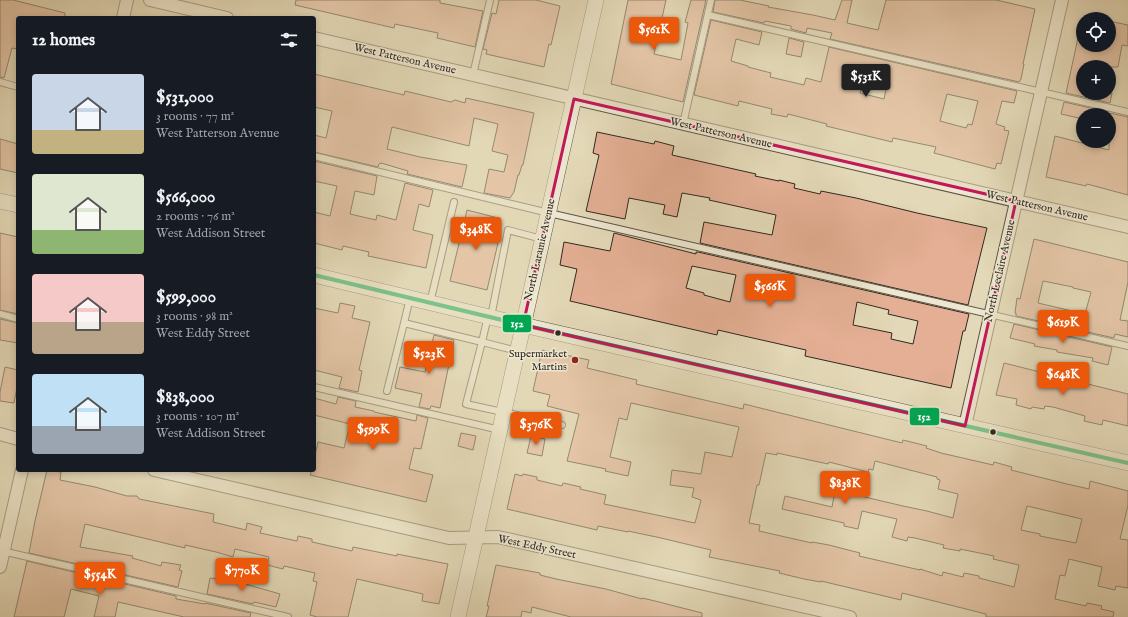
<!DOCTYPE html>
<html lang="en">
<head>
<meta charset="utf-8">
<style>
	:root { --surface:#171b24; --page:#242831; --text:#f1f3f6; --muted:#9ea1a6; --accent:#ea580c }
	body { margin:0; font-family:"IM FELL English",serif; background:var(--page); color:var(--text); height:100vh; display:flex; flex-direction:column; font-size:15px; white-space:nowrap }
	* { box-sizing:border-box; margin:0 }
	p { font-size:13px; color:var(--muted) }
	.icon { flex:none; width:22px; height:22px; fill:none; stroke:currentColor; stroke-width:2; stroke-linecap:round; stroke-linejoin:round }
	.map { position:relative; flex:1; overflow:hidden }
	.details { position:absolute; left:16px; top:16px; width:300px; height:456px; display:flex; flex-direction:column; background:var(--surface); border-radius:4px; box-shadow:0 2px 6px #0003 }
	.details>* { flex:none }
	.buttons { position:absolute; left:1076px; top:12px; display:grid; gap:8px }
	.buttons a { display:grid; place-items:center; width:40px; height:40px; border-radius:50%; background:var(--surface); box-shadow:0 2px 6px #0003; font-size:20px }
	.price { position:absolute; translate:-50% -34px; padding:0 9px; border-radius:4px; background:var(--accent); color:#fff; font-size:13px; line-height:26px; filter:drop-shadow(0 1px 2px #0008) }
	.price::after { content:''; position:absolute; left:50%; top:24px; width:12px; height:9px; margin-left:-6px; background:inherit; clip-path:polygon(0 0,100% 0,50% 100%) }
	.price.active { background:#222; color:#fff }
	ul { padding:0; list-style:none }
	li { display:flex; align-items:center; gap:12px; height:100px; padding:0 16px }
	li span { display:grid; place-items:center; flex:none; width:112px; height:80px; border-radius:4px; color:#555 }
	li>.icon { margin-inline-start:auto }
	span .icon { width:48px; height:48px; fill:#fffc; stroke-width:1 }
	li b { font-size:17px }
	h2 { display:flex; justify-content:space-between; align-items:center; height:48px; padding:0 16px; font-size:17px }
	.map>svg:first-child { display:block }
</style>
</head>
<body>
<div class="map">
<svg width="1128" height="617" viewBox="0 0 1128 617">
	<rect width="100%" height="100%" fill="#e3d8b7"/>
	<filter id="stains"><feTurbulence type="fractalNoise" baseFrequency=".005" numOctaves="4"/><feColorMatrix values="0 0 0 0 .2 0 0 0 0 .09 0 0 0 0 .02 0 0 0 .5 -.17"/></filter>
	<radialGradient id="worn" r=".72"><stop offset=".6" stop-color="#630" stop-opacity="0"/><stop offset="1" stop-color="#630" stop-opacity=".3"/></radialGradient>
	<path fill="#e4af94" stroke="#312920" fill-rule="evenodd" d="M0,0H13L65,13V18H18V49L12,48L4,78L0,77Z
		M296,0H440V3L483,11L475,47L437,38L438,33L395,24L394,28L295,5Z
		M499,0H536L560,6L551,45L549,44L544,67L486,54L487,50L483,49L492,13L496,14Z
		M628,0H666L654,54L681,60L688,23L685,22L691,0H706L683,102L611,84Z
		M715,0H740L769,6L768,7L813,15L835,20L842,0H852L847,23L878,30L886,0H996L1035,9L1023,64H1024L1021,79L1019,82L830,39L832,33L807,28L806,33L791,29V26L765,21L764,23L713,12Z
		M711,20L762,32L759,45L736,39L731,61L748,66V67L771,73L770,77L804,85L806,78L821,82L829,47L1017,91L1014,103L1002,101L996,124L1005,127L1004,130L1009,131L1001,164L997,163L995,169L934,153L936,147L893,138L892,142L826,126L827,124L788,114L787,117L771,114L772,109L739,101L738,106L694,95ZM866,70L889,74L884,99L860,93ZM947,94L978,101L972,125L968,124L966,128L940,121Z
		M1109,21L1128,25V46L1122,45L1118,67H1083V93H1112L1110,103L1066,93L1078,38H1083V45H1109Z
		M789,38L804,42L801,57L786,54Z
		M314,74L404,95L405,91L451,102L455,100L465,103L466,98L534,113L523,165H522L519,175H518L514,192L510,198L484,193L489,169L504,172L508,155L492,151L498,124L474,118L469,146L392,127L387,149L420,157L467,165L462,187L407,174L408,171L381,163L379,164L378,167L314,152V135L326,138L332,111L314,107Z
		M1064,102L1108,112L1107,115H1083V119L1061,114Z
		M1109,113L1128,117V195L1087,184L1086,186L1046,177L1055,136L1109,150Z
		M597,132L654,144L655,141L674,146L672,155L756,174L755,176L779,181V180L795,184L794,188L820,194L821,191L856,198L917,213L987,228L968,305L700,243L704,222L772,235L776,215L709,200L710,198L682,193L677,217L663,214L665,205L629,198L625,219L586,211L599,155L593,153Z
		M0,139L18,144V173L0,169Z
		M314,161L377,176L374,195L355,191L350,214L376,220L377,215L396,220L405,183L433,190L429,207L419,204L413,230L433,235L426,268L368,256L369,252L343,246L342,250L314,243V212L330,216L337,186L314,181Z
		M467,210L498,218L492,242L498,243L487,290L450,281Z
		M0,233L18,237V314L0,310Z
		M614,233L696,254V252H698L969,314L965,331H963L951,388L805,356L806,350L744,336L718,330L717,335L570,301L577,269L560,265L564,242L610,251ZM692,266L736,275L730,302L704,295V293L686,288ZM857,302L889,310L888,314L918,321L913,344L891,339L892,333L853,325Z
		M1034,239L1128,262V282L1120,320L1128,321V337L1115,334L1114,338L1016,316V313H1015L1017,298L1020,299ZM1043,281L1073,287V288L1091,292L1085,314L1038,303Z
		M340,303L355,306L352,318L370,322L359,370L362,371L358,392L339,388L342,377L314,370V308L338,313Z
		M0,319L18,323V343L0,340Z
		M1014,324L1112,347L1108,365L1092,361L1093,358L1057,352V350L1034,346L1035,344L1010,338Z
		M434,335L454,340L440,408L431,406L430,409L419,407L422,394L395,388L400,367L425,372Z
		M542,350L589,360L587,368L637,380L636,384L743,409L744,404L902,443L903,440L927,446L926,448L941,453L993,465L994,462L1012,467L1011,470L1067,484L1089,489L1090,481L1128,491V505L1120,539L1128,540V588L1116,586L1115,590L1098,586L1102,567L1069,559L1065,576L1060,575L1055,599L1086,606L1087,603L1102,606L1101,609L1114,612L1113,617H986V614L902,593L901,600L821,581V582L804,579L779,573L780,571L709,557L711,550L661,538L628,531V532L598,526L597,530L507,509L515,474L522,476L523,474L537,477V480L562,486L563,483L581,487L580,489L606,495L604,504L695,523L701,500L692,497L694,488L670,485L672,470L701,474L705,452L732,457L739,427L631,403L627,420L619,418L610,457L631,462L628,476L605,471L606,469L567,461L579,414L547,406L550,395L533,391ZM766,453L777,455V453L828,464L829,462L868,472L869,469L873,470L875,461L937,477V479L940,480L938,489L958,494L953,518L927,511L903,506L835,490L832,507L785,496L782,509L844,523V526L858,529L862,511L897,519L892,537L907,541L908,537L915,538L944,545L943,548L960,551V549L994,556L993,559L1019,565L1014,587L979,578V576L964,573L963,577L943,572L942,576L920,569V570L859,556L860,553L829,545L812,542V543L759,531L760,525L749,523L757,485H759ZM1027,506L1082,519L1076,543L1040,536V534L1021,530Z
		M1004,363L1040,372L1039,376L1067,382L1068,377L1084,381V383L1128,394V426L1103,420L1102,425L1084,421L1085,416L1053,407L1045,406L1044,409L1032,407L1031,409L1016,405L1017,399L996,395Z
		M5,367L18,370V382L14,403L0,401V392Z
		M338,397L356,401L355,407L374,411V412L416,421L417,415L428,418L421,449L414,448L409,469L433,475L426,502L310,475L312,470H314V460L318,442L344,448L350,424L314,415V398L336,404Z
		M461,433L476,436L473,450L458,446Z
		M531,436L545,439L542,456L527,453Z
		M47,470L61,472L60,480L95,487L127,496H137L139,499L214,514L213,522L246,530L247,523L262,527L260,533L297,541L298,536L312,539V542L352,551L353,547L397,556V554L448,564L439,604L422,601L423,594L357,579L348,617H317L310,615L317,582L313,581L315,573L284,566L283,569L267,565L269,557L235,549L233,557L216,552L185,545V548L85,524L80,547L133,556L132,558L161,566L162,562L181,565L179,570L182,571L178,587L29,553L35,521Z
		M27,561L176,596V599L205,604V603L251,613L250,617H184L118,602L115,617H94L99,596L71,589L64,617H14Z
		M496,565L540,573V575L556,579L606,589L642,599V598L655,601L702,613V617H571L532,607L531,613L522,611L521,617H486L489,606H487Z
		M210,578L235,581L280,594L276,607L254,602L253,604L207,594Z"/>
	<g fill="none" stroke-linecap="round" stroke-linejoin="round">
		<defs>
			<path id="service" d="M708,15L1128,112
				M473,75L490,0
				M0,82L18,87
				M683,124L711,0
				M314,156L549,213L1128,346
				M410,298L404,323L482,342L488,316
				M430,303L454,202
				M0,314L18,319
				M491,317L508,230L542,239
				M517,351L482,342L466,404L562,425
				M314,387L500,430
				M387,391L404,323
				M2,551L288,617"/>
			<path id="minor" d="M150,0L227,18
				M123,18L127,0
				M314,38L1128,227
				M965,426L1062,0
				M0,434L18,439
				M154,470L449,538L498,537L850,617
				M0,567L22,470"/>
			<path id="tertiary" d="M0,201L18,205
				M314,275L523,325L1128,463
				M458,617L596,0"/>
		</defs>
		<use href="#service" stroke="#5e5546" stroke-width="8"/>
		<use href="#minor" stroke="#5e5546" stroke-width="14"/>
		<use href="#tertiary" stroke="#5e5546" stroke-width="16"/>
		<use href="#service" stroke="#ede6d0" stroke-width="6"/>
		<use href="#minor" stroke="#ede6d0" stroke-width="12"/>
		<use href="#tertiary" stroke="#ede6d0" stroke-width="15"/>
		<defs>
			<path id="bus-1" d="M314,275L523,325L1128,463"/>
		</defs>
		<use href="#bus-1" stroke="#ede6d0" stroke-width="7"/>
		<use href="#bus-1" stroke="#00a651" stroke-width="4"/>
	</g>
	<path d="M0 0H1128V617H0ZM574,99L1016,201L965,426L523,325Z" fill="#e3d8b7" fill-opacity=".55" fill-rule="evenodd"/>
	<path fill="none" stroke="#c2185b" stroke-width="3" stroke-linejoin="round" d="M574,99L1016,201L965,426L523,325Z"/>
	<g fill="#312920" stroke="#ede6d0" stroke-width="1.5">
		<circle cx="558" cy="333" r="3.5"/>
		<circle cx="993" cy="432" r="3.5"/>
	</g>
	<circle fill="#8f2418" stroke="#ede6d0" stroke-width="1.5" cx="575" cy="360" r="4"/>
	<g text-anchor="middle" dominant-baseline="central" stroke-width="3" stroke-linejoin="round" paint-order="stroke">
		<g font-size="11" fill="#312920" stroke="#ede6d0">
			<text transform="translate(405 59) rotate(13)">West Patterson Avenue</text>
			<text transform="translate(721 133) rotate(13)">West Patterson Avenue</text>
			<text transform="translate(1037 206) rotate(13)">West Patterson Avenue</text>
			<text transform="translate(540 250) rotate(-77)">North Laramie Avenue</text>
			<text transform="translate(1000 271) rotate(-77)">North Leclaire Avenue</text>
			<text transform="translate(537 547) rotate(12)">West Eddy Street</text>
		</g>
		<g font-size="11" fill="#312920" stroke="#ede6d0" text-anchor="end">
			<text x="567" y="354">Supermarket<tspan x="567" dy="13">Martins</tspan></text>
		</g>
	</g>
	<g stroke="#ede6d0" stroke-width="1.5">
		<rect x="502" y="314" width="30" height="19" rx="4" fill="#00a651"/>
		<rect x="909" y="407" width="31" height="19" rx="4" fill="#00a651"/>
	</g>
	<g font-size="11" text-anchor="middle" font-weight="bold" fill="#fff">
		<text x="517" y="327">152</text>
		<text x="924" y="420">152</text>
	</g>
	<rect width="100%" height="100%" filter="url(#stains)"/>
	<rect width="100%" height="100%" fill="url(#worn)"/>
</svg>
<div class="buttons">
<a><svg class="icon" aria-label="locate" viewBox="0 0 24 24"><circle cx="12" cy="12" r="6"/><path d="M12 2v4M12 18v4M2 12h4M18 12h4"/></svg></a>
<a>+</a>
<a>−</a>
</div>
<b class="price" style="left:654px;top:51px">$561K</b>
<b class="price active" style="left:866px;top:98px">$531K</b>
<b class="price" style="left:476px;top:251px">$348K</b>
<b class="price" style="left:770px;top:308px">$566K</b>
<b class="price" style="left:1063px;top:344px">$619K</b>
<b class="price" style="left:429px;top:375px">$523K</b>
<b class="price" style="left:1063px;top:396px">$648K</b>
<b class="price" style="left:536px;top:446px">$376K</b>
<b class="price" style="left:373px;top:451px">$599K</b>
<b class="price" style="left:845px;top:505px">$838K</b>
<b class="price" style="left:242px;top:592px">$770K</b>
<b class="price" style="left:100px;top:596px">$554K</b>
<section class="details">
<h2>12 homes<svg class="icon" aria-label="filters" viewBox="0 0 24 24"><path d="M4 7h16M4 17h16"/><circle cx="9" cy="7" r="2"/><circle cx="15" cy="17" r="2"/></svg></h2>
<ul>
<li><span style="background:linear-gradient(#c9d6e8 70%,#c2b280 0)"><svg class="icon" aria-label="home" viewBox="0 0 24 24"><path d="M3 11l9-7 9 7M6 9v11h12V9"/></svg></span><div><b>$531,000</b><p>3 rooms · 77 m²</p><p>West Patterson Avenue</p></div></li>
<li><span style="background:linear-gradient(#dfe7d0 70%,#8fb573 0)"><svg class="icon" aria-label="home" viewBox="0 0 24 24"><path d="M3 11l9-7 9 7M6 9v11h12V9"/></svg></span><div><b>$566,000</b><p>2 rooms · 76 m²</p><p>West Addison Street</p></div></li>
<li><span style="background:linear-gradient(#f6c9c9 60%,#b9a48a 0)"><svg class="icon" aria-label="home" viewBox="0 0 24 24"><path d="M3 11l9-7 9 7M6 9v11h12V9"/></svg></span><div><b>$599,000</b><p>3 rooms · 98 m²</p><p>West Eddy Street</p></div></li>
<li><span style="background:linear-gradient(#bfe0f5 65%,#9aa5b1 0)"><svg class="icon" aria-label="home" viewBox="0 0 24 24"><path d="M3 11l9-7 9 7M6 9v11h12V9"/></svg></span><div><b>$838,000</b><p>3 rooms · 107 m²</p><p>West Addison Street</p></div></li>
</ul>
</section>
</div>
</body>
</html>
